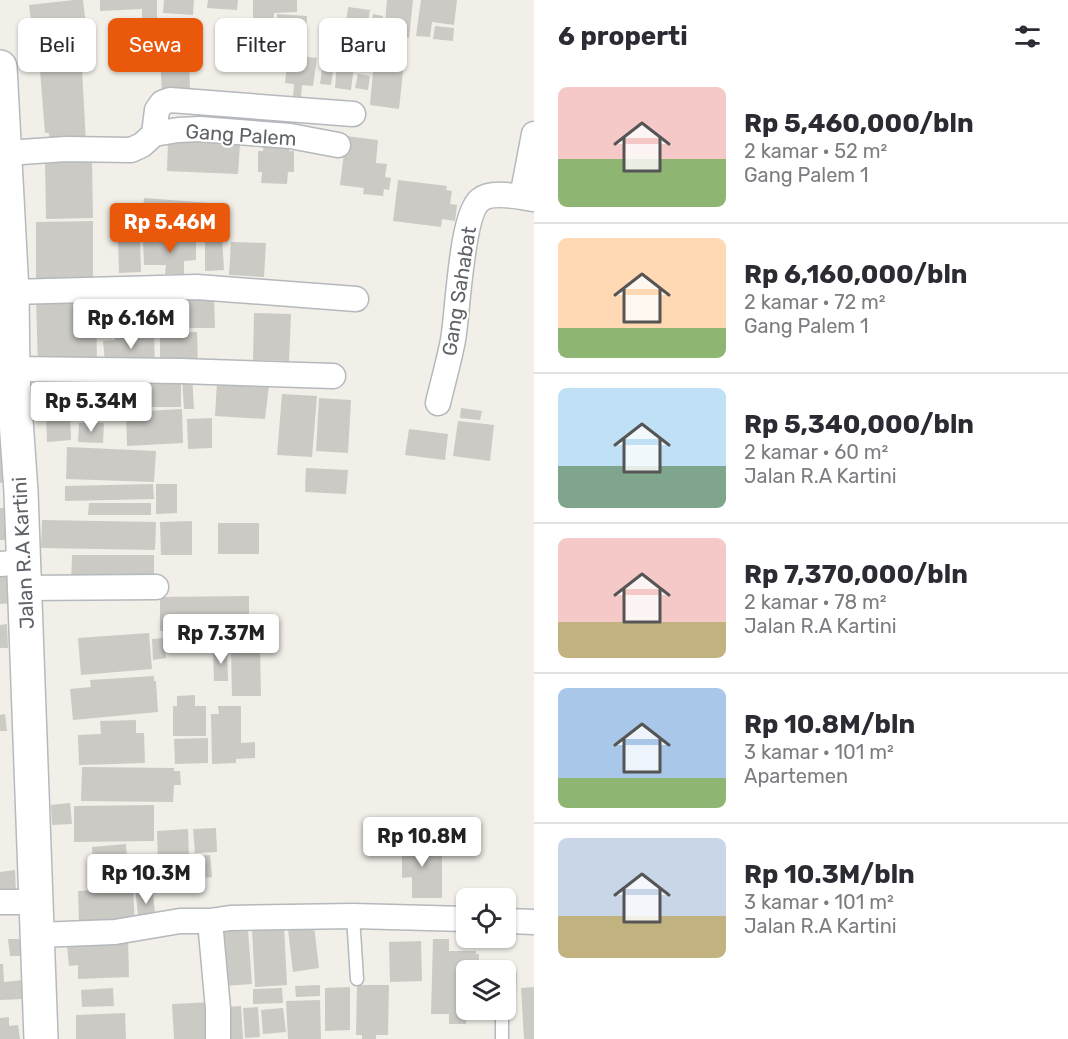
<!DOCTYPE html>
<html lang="id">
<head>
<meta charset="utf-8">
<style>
	:root { --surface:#fff; --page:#f7f7f7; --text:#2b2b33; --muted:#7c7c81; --line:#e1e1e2; --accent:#ea580c }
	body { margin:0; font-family:Rubik,sans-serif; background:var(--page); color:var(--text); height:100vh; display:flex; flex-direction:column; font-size:22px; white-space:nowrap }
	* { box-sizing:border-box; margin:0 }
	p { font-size:20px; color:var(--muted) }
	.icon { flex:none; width:33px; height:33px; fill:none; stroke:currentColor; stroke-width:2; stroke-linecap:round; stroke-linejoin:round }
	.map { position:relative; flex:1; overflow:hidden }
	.drawer { display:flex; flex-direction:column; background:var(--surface); width:534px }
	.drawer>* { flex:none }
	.guide { position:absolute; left:18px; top:18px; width:426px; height:54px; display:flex; gap:12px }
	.controls { position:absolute; left:456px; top:888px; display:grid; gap:12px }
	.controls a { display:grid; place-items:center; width:60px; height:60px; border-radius:9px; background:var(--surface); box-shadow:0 2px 4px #0004; font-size:30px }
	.price { position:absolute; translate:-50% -51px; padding:0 14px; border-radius:6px; background:#fff; color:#222; font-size:20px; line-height:39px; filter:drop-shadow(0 2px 3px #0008) }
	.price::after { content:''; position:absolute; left:50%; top:36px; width:18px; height:14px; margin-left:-9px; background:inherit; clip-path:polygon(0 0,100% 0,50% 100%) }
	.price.selected { background:var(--accent); color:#fff }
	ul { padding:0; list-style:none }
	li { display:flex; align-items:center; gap:18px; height:150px; padding:0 24px }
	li+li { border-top:2px solid var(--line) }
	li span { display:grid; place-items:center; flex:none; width:168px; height:120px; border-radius:9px; color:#555 }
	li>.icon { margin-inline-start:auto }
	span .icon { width:72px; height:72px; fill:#fffc; stroke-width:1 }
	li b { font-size:26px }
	h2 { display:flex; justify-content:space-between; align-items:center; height:72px; padding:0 24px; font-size:26px }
	.pill { padding:0 21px; border-radius:9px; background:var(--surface); box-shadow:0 2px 4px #0004; font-size:21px; line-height:54px }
	.pill.selected { background:var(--accent); color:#fff }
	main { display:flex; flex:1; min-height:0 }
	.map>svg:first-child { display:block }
</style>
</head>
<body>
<main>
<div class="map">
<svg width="534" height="1039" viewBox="0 0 534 1039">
	<rect width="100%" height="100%" fill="#f1efe8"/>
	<path fill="#cccac5" d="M74,0H83L89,51L35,58L29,5Z
		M100,0H157V28H142V9L100,11Z
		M164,0H194L193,15L163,13Z
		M208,0H238L237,10L207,8Z
		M253,0H297V12L274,13L273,32H253Z
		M387,0H413L409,38L384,34Z
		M421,0H457L454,25L432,22L430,37L416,36Z
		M348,7L370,10L365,40L344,38Z
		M277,14L307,16L306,36L276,35Z
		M373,14L383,16L381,30L371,29Z
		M435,26L454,28L453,41L433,39Z
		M159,35H189V45H192L193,56H189L190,88H179V95H162Z
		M332,42L356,44L354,61L330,59Z
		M376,50L405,53L399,109L370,105L373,71L359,69L362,52L375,54Z
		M288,55L317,58L313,86L302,85L301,97L293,96L294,84L285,83Z
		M323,62L334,64L331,85L320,84Z
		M337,63L354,65L351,90L335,88Z
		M73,68L74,71L82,70L86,143L49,145V133H45L40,71Z
		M358,74L370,76L368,90L355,88Z
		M193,134L240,144L238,174L167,171L168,141L192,142Z
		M346,136L378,140L376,163L387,164L385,177L391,178L389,190L384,189L383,196L363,194L364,188L340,185Z
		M264,141L289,142V151H294V172H288L287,184L261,183L262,172H258V151H263Z
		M92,159L93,218L46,219L45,160Z
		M398,180L447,186L446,190L452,191L450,204L457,205L455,221L442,219L441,227L393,221Z
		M144,198L223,204L221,229L142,223Z
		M93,221V284L36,285V222Z
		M140,237L141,272L119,273L118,238Z
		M222,237L224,270L205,271V238Z
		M196,240V260L184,261V274H165L166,265H144L143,241Z
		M231,242L266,243L264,277L229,275Z
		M146,294H185V329H146V321H138V304L146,303Z
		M214,295L215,328H189L188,296Z
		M96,298L97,365L38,366L36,300Z
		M254,313L291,314L289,361L253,360Z
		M197,332L198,367L160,368V333Z
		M154,333L155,368L105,362L103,341L115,340V335Z
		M119,372H181V407H119Z
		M192,375L194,409H184L182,376Z
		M270,377L265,419L215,416L217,382Z
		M83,392V407L38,408L37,393Z
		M282,394L317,396L312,457L277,455Z
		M319,398L351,400L348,453L316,451Z
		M461,408L482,411L480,420L460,418Z
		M70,409L71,440L47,442L46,411Z
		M182,409L183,443L127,446L126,412Z
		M212,418V448L188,449L187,419Z
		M458,421L494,425L490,461L453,456Z
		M79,423H104L103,443L78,442Z
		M409,429L448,434L445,460L405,455Z
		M0,444L13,480L0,483Z
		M67,447L156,451L154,482L66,479Z
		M306,468L348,470L346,494L305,492Z
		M153,484L154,499L65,501V486Z
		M156,484H177V513L156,514Z
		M89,503H151V515H88Z
		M0,508H10V540H0Z
		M42,520L156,522L155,550L41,548Z
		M192,521V555H161L160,522Z
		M218,523H259V554H218Z
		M72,555H154V585H71Z
		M0,570H9L11,603L0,604Z
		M249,596V629L160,631V597Z
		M7,624L8,648H0V625Z
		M149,633L152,669L81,675L78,638Z
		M209,635H233V645H208Z
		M164,638L166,658L153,660L152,639Z
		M260,647L261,696H232L231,648Z
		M227,648L228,681H214L213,649Z
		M154,676V681H156L158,712L73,720L70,689L91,687L90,680Z
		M195,695V706H206V736H173V706H177V696Z
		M218,706H241V743L255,742V758L236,759V763L212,764L211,714H219Z
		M5,714L7,731H0V715Z
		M136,720V733H144L145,763L79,765L78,735L101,734L100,721Z
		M208,738V763L175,764L174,739Z
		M82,767L174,768V771H180L181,785H174L173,802L81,801Z
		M70,803L72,824L52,825L51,805Z
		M154,805V841L74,842V806Z
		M216,828L217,852L195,853L193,829Z
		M188,829L190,888L159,890L157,831Z
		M402,834H417V846H442V898H412V877L402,878Z
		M126,844L128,880L94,883L92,847Z
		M210,855L212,877L194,879L192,856Z
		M15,870L16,893L0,894V872Z
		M152,884L156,924L139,926L135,886Z
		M133,888L135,928L79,923L78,891Z
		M314,926L319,968L293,972L288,929Z
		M284,927L287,985L255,987L252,929Z
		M248,930L252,984L224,986L221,931Z
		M128,936L129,977L78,979V965L69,966L67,946L105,943Z
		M8,939H20L21,956H10Z
		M433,939H449V951H476V954H479V970H466V1010H474V1015L466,1014V1024H449V1014H431Z
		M421,941L422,981L390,982L389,942Z
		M485,963L500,964V970H484Z
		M0,964H3L4,982L23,980L24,999L0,1000Z
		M506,972H517L516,1004H506Z
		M320,985V996L296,997L295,986Z
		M357,985H389L388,1035H376V1039H362V1035H356Z
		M350,987V1030L325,1031V988Z
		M534,987V1039H524L521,988Z
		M113,988L114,1006L82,1007L81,990Z
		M282,988L283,1003L253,1004V989Z
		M320,1000L321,1039H288L286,1001Z
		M212,1002L214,1039H174L172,1004Z
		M241,1006L243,1039H226L225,1007Z
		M258,1007L260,1037L245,1038L243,1008Z
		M283,1008L286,1032L263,1034L261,1010Z
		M125,1013L126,1039H76V1015Z
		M9,1017V1026L18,1025L20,1039H0V1018Z"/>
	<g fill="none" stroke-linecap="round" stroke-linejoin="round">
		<defs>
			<path id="lane" d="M353,916L357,979
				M502,1039V1011"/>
			<path id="street" d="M154,134L157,110L162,103L170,100L353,114
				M6,153L66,149L131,150L142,145L154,134L178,130L200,129L290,136L338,145
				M522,197L534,134
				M12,292L197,287L356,299
				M13,369L181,371L333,376
				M438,403C443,382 449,361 453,340C458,312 461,215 480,200C492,190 519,197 534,199
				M0,564L23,562
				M24,588L156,587
				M0,902H37
				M210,921L218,1009V1039
				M506,921L534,922
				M38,935L115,932L180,921H210L230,918L353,916L466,919"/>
			<path id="secondary" d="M0,67L12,292L13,377L21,492L41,1039"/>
		</defs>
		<use href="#lane" stroke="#b5b8bc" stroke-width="15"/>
		<use href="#street" stroke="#b5b8bc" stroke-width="27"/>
		<use href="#secondary" stroke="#b6babf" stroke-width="36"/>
		<use href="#lane" stroke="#fff" stroke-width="12"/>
		<use href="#street" stroke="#fff" stroke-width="24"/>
		<use href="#secondary" stroke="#fff" stroke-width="33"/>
	</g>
	<g text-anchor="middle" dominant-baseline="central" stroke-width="4.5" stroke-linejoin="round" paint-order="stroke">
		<g font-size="20" fill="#5f6368" stroke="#fff">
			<text transform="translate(241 135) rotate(4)">Gang Palem</text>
			<text transform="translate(459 291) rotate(-81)">Gang Sahabat</text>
			<text transform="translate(23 553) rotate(-93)">Jalan R.A Kartini</text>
		</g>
	</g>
</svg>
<div class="controls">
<a><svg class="icon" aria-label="locate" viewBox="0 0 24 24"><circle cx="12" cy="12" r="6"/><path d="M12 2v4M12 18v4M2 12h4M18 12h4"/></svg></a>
<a><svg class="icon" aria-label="layers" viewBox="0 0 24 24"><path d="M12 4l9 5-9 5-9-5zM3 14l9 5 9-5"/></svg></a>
</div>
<b class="price selected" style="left:170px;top:254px">Rp 5.46M</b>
<b class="price" style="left:131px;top:350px">Rp 6.16M</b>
<b class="price" style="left:91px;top:433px">Rp 5.34M</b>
<b class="price" style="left:221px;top:665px">Rp 7.37M</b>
<b class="price" style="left:422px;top:868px">Rp 10.8M</b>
<b class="price" style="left:146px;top:905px">Rp 10.3M</b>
<div class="guide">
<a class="pill">Beli</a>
<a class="pill selected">Sewa</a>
<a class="pill">Filter</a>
<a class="pill">Baru</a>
</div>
</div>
<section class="drawer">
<h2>6 properti<svg class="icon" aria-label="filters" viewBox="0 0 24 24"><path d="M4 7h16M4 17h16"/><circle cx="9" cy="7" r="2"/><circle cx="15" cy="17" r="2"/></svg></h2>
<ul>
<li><span style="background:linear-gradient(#f6c9c9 60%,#8fb573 0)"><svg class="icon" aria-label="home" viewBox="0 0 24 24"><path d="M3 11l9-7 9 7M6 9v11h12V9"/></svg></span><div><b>Rp 5,460,000/bln</b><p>2 kamar · 52 m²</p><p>Gang Palem 1</p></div></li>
<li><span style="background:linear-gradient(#ffd9b3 75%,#8fb573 0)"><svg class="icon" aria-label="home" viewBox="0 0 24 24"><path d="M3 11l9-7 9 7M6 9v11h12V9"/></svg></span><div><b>Rp 6,160,000/bln</b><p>2 kamar · 72 m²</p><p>Gang Palem 1</p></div></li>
<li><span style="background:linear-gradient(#bfe0f5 65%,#7fa58c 0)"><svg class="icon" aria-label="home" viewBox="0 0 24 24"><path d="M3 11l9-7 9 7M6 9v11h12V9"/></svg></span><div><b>Rp 5,340,000/bln</b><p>2 kamar · 60 m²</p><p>Jalan R.A Kartini</p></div></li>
<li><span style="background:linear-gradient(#f6c9c9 70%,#c2b280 0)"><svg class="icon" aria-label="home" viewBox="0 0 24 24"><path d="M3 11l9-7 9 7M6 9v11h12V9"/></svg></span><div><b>Rp 7,370,000/bln</b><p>2 kamar · 78 m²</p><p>Jalan R.A Kartini</p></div></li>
<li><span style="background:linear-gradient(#a9c7e8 75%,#8fb573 0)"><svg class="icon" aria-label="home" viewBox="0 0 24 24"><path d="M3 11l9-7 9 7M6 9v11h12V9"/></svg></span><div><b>Rp 10.8M/bln</b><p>3 kamar · 101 m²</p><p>Apartemen</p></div></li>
<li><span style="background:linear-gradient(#c9d6e8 65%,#c2b280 0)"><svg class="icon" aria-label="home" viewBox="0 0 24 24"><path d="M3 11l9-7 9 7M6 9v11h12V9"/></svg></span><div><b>Rp 10.3M/bln</b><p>3 kamar · 101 m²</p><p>Jalan R.A Kartini</p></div></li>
</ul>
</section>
</main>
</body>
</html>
